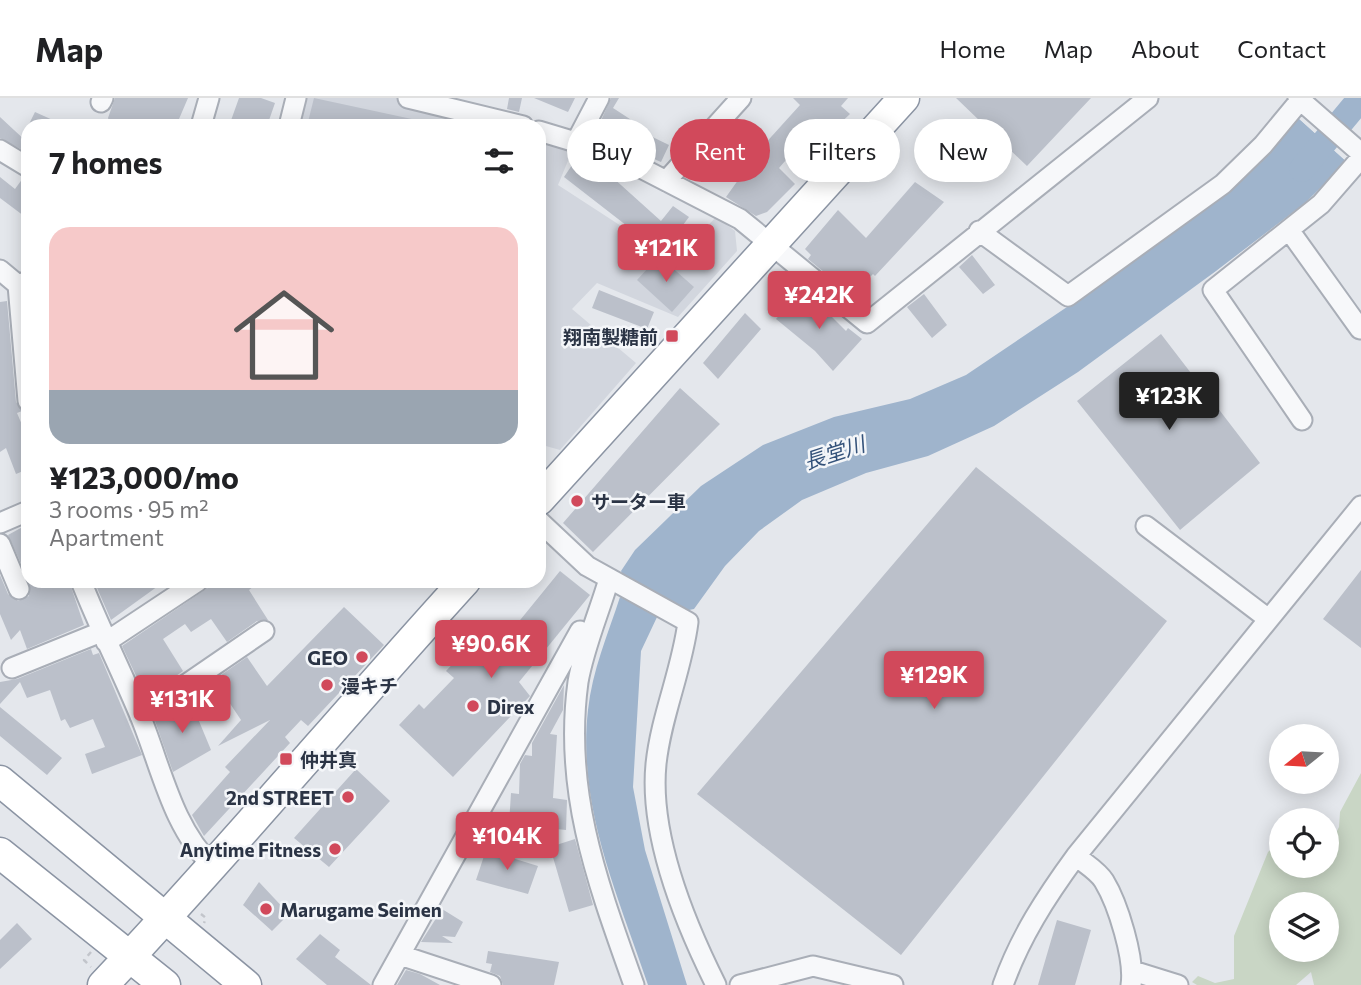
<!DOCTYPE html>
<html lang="en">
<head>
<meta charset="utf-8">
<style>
	:root { --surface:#fff; --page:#f2f2f2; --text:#202124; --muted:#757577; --line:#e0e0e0; --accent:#d1495b }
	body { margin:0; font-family:Commissioner,"Noto Sans JP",sans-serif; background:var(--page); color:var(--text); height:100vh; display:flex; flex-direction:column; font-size:26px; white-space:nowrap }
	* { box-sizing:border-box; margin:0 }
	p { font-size:23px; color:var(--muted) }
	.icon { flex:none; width:38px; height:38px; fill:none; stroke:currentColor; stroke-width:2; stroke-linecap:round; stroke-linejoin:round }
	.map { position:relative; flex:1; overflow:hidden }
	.drawer { position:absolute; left:21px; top:21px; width:525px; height:469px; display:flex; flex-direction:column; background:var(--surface); border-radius:21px; box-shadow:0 4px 18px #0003 }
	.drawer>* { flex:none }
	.top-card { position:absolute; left:567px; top:21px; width:665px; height:63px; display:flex; gap:14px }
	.needle { width:46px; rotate:252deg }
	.tools { position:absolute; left:1269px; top:626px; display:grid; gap:14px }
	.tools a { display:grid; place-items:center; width:70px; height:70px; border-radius:50%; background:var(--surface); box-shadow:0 4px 18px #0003; font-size:35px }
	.price { position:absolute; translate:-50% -60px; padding:0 16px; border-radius:7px; background:var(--accent); color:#fff; font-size:23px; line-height:46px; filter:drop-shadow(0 2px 4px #0008) }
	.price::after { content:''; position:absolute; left:50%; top:42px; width:21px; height:16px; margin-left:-10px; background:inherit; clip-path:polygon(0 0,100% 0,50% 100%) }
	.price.on { background:#222; color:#fff }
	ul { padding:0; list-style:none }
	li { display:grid; align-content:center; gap:14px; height:371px; padding:0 28px }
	li span { display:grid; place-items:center; height:217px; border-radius:21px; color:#555 }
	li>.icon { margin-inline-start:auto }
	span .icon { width:126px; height:126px; fill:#fffc; stroke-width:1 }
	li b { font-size:30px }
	h2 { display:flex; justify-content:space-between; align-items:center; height:84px; padding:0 28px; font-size:30px }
	.tag { padding:0 24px; border-radius:32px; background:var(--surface); box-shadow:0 4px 18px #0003; font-size:24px; line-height:63px }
	.tag.on { background:var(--accent); color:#fff }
	header { display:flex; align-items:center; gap:42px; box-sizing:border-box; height:98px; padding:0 35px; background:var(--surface); border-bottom:2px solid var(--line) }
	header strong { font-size:33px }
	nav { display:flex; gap:38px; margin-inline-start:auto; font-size:24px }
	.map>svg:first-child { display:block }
</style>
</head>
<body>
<header>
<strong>Map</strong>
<nav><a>Home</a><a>Map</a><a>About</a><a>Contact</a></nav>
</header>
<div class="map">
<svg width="1361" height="887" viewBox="0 0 1361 887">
	<rect width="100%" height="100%" fill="#e4e7ec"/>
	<path fill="#d2d6de" d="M306,0H442L439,18L484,28H299Z
		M539,43L572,53L558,87L675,163L716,119L735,133L737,153L678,219L597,185L572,211L636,265L560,352L539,346Z"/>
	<path fill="#c9d6c5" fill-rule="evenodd" d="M1361,675V887H1314L1311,874L1296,887H1197L1192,884L1198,878L1215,885L1234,881V838L1268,754L1281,743V768H1326L1327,743L1333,741L1339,729L1340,714ZM1281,807H1326V852H1281Z"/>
	<path fill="#9fb4cc" d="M1296,18L1347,64L1305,105L1216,173L1078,274L994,328L928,358L866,375L802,402L759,433L725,468L694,511L684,513L625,482L621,473L635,452L701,388L763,347L834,319L910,301L966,277L1067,209L1219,102Z
		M620,499L658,517L641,553L633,689L645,752L687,887H648C618,797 577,709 588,612C592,573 608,536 620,499Z"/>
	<path fill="#e4e7ec" d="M1298,16L1349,61L1347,64L1296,18Z"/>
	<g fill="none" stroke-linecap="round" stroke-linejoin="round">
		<path stroke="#9fb4cc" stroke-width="26" d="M1302,71L1361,0"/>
	</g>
	<path fill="#bbc0ca" d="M115,0H188L176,28H111L108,20Z
		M239,0H261L275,5L267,28H229Z
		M314,0L421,23L420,28H307Z
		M509,0H522L519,14L507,11Z
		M534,0H575L568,14Z
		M611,0H619L613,10L633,23L630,28L669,47L661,64L638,54L639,50L599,27Z
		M793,0H848L841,8L850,16L832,33L820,23L779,70L795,86L767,114L756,118L726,99L761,50L800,7Z
		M956,0H1091L1027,68Z
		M35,14L66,28H28Z
		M0,19L28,45V55L0,40Z
		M576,61L599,77L605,66L616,71L611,78L661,123L673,108L689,119L683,127L692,135L673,159L646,132L640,138L564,79Z
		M0,79L15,91L23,80L28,81V121L0,100Z
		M915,84L944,104L875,178L873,176L852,197L808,161L811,157L805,151L838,112L866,140Z
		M972,157L995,187L983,196L959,169Z
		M659,158L694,189L672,214L637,182Z
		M599,192L654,214L647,231L592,210Z
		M924,196L947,227L932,240L907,209Z
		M796,198L808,208L815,202L846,233L848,230L862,241L833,273L815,253L776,221Z
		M7,203L16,304L22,313L17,315L28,341V371L16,376L6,350L0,354V204Z
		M745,215L761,231L718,281L703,265Z
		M1161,236L1260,365L1180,432L1077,303Z
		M680,290L720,326L593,454L563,425Z
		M976,369L1167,523L901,857L697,696Z
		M28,426V481L8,437Z
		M1361,472V550L1323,521Z
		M560,473L590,497L519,584L530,598L453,679L399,627L419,606L424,611L454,580L446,573L475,542L481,547L500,522L512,532Z
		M0,477L8,496L18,503L29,498V483H69L84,527L27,551L20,532L11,542L0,516Z
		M94,483H165L111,522Z
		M218,483H260L249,492L268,522L257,523L227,544L211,521L191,534L185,526L163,541L183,573L146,599L122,548Z
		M344,509L384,547L308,628L301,622L285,639L290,645L204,738L192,717L230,674L225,669L270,622L218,648L241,622L229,604L211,616L192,597L247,559L267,588Z
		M91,551L93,557L99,555L142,657L92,676L85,656L105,649L93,621L70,630L65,621L61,623L50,592L27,600L20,584L0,606V584L17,581Z
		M564,587L563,612L550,636L557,637L553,700L567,702L566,732L509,726L511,695L519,696L520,666L525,657L532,658V645Z
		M189,599L211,652L173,674L155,623Z
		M0,609L62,660L47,677L0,638Z
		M356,671L390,703L329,769L294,740Z
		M575,741L593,807L569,814L550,749Z
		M486,752L538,768L528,796L476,782Z
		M259,784L289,816L272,833L243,807Z
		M442,811L463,824L455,839L442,838L453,845L421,844Z
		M1057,822L1091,832L1075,887H1038Z
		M17,825L32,841L0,871V842Z
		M320,836L340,852L335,859L371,887H327L296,861Z
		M488,853L559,864L554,887H503L500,878L490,874L492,866L486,865Z
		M406,872L420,876L440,887H397Z"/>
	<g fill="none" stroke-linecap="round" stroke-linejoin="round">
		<defs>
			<path id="minor" d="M408,0L523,28
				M1298,0L1361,55
				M101,4L103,0
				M201,28L209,0
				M289,28L296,0
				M539,33L612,55L740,121L867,225L1148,0
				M576,44L599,0
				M0,52L28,69
				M666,83L741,0
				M1289,132L1360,231
				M979,133L1068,198L1223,86L1263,47L1302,0
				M0,172L18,187L28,183
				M18,187L28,303
				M1302,322L1213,192L1321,106L1361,60
				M539,423L587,468L688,524C682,572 661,618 656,666C649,737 685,825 716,887
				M0,425L28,413
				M1146,428L1267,520
				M0,446L19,491
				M609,481C599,515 584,549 578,584C563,694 598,786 634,887
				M81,483C99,529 122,574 141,620C161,669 173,731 213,768
				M106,544L198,483
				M12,570L101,534
				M140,618L264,533
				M1076,758C1084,765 1098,773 1104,783C1118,806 1135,861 1131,887
				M400,857L491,887
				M1133,873L1178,887
				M383,887L580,533
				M740,887L813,868L893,887
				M1003,887C1020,839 1046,799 1076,758L1361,408"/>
			<path id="highway" d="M539,402L904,0
				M0,683L246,887
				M0,755L165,887
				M103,887C227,756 343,617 465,483"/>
		</defs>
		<use href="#minor" stroke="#a9aeb7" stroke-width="23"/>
		<use href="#highway" stroke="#8b94a3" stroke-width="33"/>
		<path stroke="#c2c5cb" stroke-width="2.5" stroke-dasharray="5 5" stroke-linecap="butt" d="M201,816L206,820L204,825
			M91,854L84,862L91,869"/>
		<use href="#minor" stroke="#f7f8fa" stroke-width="19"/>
		<use href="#highway" stroke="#fff" stroke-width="30"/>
	</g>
	<g fill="#d1495b" stroke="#f4f6f9" stroke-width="2.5">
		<rect x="665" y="231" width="14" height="14" rx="3.5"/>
		<circle cx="577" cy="403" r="7"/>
		<circle cx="362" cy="559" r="7"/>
		<circle cx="327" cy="587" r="7"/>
		<circle cx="473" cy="608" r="7"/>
		<rect x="279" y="654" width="14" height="14" rx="3.5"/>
		<circle cx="348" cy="699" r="7"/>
		<circle cx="335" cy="751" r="7"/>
		<circle cx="266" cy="811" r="7"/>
	</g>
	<g text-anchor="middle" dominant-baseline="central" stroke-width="5" stroke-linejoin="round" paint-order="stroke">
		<g font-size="19" font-weight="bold" fill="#2b3445" stroke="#f4f6f9" text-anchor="start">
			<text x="658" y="238" text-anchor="end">翔南製糖前</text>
			<text x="591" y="403">サーター車</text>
			<text x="348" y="559" text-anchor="end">GEO</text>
			<text x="341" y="587">漫キチ</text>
			<text x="487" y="608">Direx</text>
			<text x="300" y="661">仲井真</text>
			<text x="334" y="699" text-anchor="end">2nd STREET</text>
			<text x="321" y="751" text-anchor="end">Anytime Fitness</text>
			<text x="280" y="811">Marugame Seimen</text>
		</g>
		<g font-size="21" font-style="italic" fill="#34527a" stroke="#f4f6f9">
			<text transform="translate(834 354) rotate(-18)">長堂川</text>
		</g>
	</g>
</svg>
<div class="tools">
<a><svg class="needle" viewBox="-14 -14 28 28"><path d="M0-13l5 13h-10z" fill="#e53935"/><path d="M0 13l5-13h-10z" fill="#757577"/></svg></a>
<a><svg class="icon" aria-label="locate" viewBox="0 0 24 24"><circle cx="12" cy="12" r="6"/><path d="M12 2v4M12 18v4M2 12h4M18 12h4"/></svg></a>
<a><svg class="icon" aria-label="layers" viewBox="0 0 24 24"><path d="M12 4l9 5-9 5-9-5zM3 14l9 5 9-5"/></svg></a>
</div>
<b class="price" style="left:666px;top:186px">¥121K</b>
<b class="price" style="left:819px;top:233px">¥242K</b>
<b class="price on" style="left:1169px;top:334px">¥123K</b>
<b class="price" style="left:491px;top:582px">¥90.6K</b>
<b class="price" style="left:934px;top:613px">¥129K</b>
<b class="price" style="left:182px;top:637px">¥131K</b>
<b class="price" style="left:507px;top:774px">¥104K</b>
<div class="top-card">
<a class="tag">Buy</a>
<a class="tag on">Rent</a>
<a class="tag">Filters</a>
<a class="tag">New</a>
</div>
<section class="drawer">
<h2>7 homes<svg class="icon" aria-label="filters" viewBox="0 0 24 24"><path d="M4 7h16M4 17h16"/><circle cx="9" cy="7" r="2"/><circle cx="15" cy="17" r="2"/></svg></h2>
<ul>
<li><span style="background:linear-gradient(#f6c9c9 75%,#9aa5b1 0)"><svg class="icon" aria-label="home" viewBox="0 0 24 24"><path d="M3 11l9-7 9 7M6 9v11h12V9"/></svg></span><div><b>¥123,000/mo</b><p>3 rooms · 95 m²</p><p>Apartment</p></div></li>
</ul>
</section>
</div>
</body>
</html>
